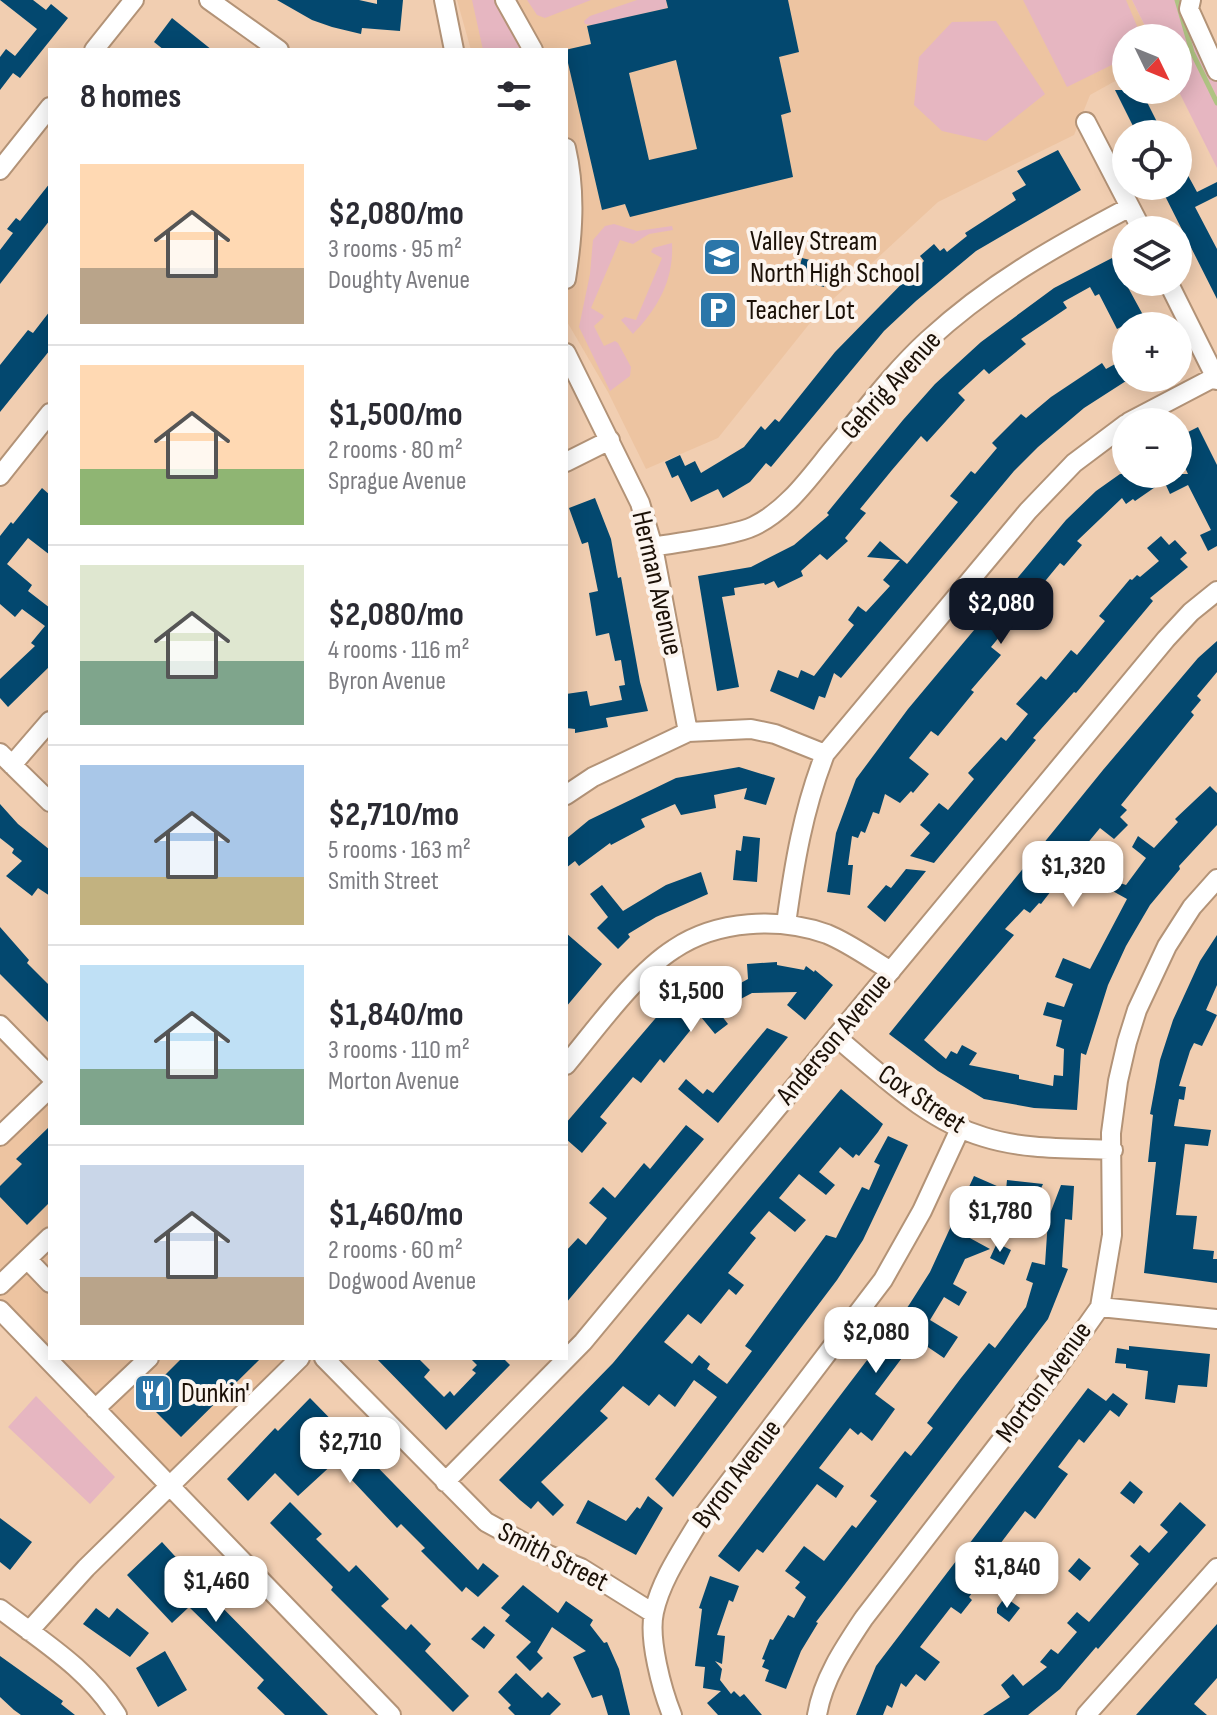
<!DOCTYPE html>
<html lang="en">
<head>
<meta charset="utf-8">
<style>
	:root { --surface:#fff; --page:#f7f7f7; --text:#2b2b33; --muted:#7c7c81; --line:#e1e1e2; --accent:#111827 }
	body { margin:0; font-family:"Sofia Sans Condensed",sans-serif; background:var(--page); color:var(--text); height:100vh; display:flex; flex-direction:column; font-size:30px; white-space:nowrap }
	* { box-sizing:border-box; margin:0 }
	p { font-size:26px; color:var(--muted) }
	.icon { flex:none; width:44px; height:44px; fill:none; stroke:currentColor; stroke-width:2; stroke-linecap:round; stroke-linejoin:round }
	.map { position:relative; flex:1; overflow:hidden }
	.details { position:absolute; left:48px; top:48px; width:520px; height:1312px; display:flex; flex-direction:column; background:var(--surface); border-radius:0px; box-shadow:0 4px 20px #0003 }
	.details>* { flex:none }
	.needle { width:52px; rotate:133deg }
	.controls { position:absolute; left:1112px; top:24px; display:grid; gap:16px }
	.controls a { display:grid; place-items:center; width:80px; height:80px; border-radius:50%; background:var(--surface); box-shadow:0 4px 20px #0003; font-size:40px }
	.price { position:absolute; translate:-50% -68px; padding:0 18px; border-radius:16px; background:#fff; color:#222; font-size:26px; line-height:52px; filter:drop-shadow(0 2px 4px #0008) }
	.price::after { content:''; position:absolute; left:50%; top:48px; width:24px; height:18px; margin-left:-12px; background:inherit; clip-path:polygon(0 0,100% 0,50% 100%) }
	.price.current { background:var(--accent); color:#fff }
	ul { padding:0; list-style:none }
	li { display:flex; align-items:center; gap:24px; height:200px; padding:0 32px }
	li+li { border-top:2px solid var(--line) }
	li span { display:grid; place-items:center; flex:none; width:224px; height:160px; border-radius:0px; color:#555 }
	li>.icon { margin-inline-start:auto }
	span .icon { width:96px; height:96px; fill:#fffc; stroke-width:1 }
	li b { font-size:34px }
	h2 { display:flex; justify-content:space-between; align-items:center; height:96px; padding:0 32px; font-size:34px }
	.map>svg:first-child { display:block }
</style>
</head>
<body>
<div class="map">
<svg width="1217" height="1715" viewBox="0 0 1217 1715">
	<rect width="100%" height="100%" fill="#f1ceb1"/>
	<path fill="#edc4a1" d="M457,0H1132L1151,38H1126V75L1090,95L1074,135L938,202L818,313L718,438L646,469L608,392L566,320V50H471Z
		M50,1088V1353L0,1302V1136Z
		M55,1358H297L172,1479Z"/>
	<path fill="#e6b6c1" d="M472,0H495L522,50H483Z
		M527,0H591L545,18L537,15Z
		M637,0H666L667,8L593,25L585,24L584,21L590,16Z
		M1023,0H1126L1142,38H1126V58L1067,87Z
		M1132,0H1184L1217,73V168L1178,90V38H1151Z
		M996,21L1045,94L986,141L942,131L914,105L919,57L952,22Z
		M614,224L637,231L672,226L673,230L649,234L633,244L620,240L591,308L603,315L604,317L594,326L604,346L615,341L618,343L631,367L630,376L610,391L579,327L590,274L593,240L605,226Z
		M672,243C674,280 658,308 633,334L621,320L625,317L636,320L662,258L651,252L653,248Z
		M36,1396L115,1477L90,1504L8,1427Z"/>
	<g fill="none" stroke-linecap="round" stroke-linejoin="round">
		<path stroke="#afc382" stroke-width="5" d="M1177,0L1192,52L1217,103"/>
	</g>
	<path fill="#03486f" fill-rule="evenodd" d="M0,0H33L46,10L51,4L68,18L20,78L13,73L0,90V57L6,49L15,56L37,29Z
		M277,0H359L377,4V0H403L400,31L362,28L361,34L332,27L312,20Z
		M666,0H788L799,52L779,57L791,112L781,115L793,177L630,217L625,204L602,210L565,50L591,44L587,26L668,8ZM676,60L697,149L649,160L629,73Z
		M172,18L212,50H164L154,42Z
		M1115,90H1141L1163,134H1137Z
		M1058,150L1081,190L976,251L916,301L884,331L771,467L766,463L750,482L723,498L718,489L691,502L678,475L672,478L665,462L680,455L685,466L695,461L701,473L744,447L761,426L765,430L775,419L779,422L835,352L924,261L920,256L934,244L940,251L944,248L947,252L967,236L965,233L1016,200L1012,193L1026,185L1017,171Z
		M1178,157L1197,192L1217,182V196L1195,207L1217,249V299L1160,186H1178Z
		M50,183V220L0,284V250L13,233L7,229L16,218L20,221Z
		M802,258L830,265L824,287L796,279Z
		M1112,258L1149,326H1123L1117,329L1099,294L1095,296L1090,287L1063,302L1067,308L1021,339L1026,344L989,374L984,369L958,393L965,400L927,442L921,436L892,470L860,509L866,513L845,538L848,541L827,560L820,554L801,571L803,576L778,588L774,581L765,585L764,583L734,588L735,595L722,597L739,687L717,691L698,576L751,567L794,545L829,515L827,513L903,420L935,384L981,342L1054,288Z
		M50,311V350L0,412V365L28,330L33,333Z
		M1126,358V381L1084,408L1038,447L1014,471L841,678L834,673L825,698L819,696L814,710L770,691L778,670L798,678L801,670L814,676L854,625L848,620L858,606L866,612L890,586L883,580L900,560L867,557L880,541L907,564L958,502L950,496L971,471L975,474L997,448L992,443L1021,414L1026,418L1051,397L1102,363L1106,369Z
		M1198,427L1217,465V546L1208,551L1200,535L1211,530L1188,485L1170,494L1164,481L1135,501L1133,499L1126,504L1122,498L1077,541L1082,545L1064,566L1060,563L991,647L1001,655L971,690L974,692L938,736L931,731L909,758L929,774L913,793L911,791L900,803L885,794L879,814L873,812L865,833L861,831L858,838L852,836L848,865H853L850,895L827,892L836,833L856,779L908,709L1066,520L1096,491L1120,474H1188L1178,453V437Z
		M42,488L50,495V555L28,538L7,564L32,585L28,591L50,608V666L8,707L0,698V679L35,646L31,643L45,626L22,609L15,617L0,604V536L11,522L13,524Z
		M595,498L611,539L618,578L621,577L640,682L648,711L606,718L608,727L575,733V729L566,728V694L587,691L590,706L622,700L619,686L625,685L621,660L615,661L609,633L596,636L589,593L598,591L588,542L582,544L569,508Z
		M1161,536L1169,545L1175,540L1187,553L1180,559L1188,567L1150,598L1153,601L1076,693L1074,692L1033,738L1036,740L934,863L910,856L930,833L920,825L939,803L948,810L974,779L968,773L1001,737L1006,741L1028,714L1016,704L1041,676L1046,680L1071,650L1077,655L1105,621L1099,616L1130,579L1132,580L1137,575L1140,577L1159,561L1147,548Z
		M1217,641V672L1197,696L1201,700L1191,712L1194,715L1121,805L1127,810L1120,817L1128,825L1114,839L1100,828L1049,890L1051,891L1041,904L1039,903L1030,913L1024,909L1005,929L1014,935L924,1040L946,1059L951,1051L957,1054L962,1045L977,1053L969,1065L1019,1075V1079L1053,1086L1054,1075L1063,1076L1064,1049L1056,1046L1062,1020L1043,1015L1047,1002L1064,1007L1073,984L1055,977L1063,958L1090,969L1127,899L1109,889L1114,881L1126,885L1146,858L1132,847L1138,836L1154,848L1178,822L1175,819L1210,786L1217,793V825L1179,866L1180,869L1150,905L1126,946L1108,985L1086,1055L1081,1053L1077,1110L1034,1108L984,1099L938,1071L889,1034L1103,770L1198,658Z
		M739,767L775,778L766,805L744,799L747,788L714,795L716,808L681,815L675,804L641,819L645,827L611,845L610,843L579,866L575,861L566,868V839L589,820L676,778Z
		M0,804L18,824L50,850V896L38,888L32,896L6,876L22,861L12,853L14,849L0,838Z
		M743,836L760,838L757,882L733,880L736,850L741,851Z
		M906,869L926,871L885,922L867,907L886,885L891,888Z
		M701,872L708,894L656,917L628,934L630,937L618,949L597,928L608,917L590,894L602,885L623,911L666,885Z
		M0,927L29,960L27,963L50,986V1024L0,974Z
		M566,933L602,964L566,1007Z
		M1217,935V985L1206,1010L1217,1015L1202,1046L1194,1043L1190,1051L1179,1086L1186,1087L1184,1100L1179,1099L1174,1126L1211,1130L1208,1146L1185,1144L1176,1215L1197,1216L1193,1249L1214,1251L1213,1259H1217V1283L1144,1273L1156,1162H1148L1153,1115L1150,1114L1160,1060L1173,1020L1200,961Z
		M777,962V965L804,970L806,966L814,972L815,970L833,985L805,1020L787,1005L797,992L752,993L718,1011L728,1024L715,1034L701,1017L664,1063L660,1059L641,1083L633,1077L600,1117L607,1123L582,1153L566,1139V1123L666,1006L682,1019L701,1002L691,984L717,971L728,990L748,979L747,964Z
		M767,1028L788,1037L718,1123L678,1089L686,1079L703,1094L707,1089L713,1093Z
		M841,1089L883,1124L878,1132L859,1156L856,1154L853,1158L840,1147L819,1172L835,1185L826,1195L799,1174L779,1198L806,1220L795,1232L769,1211L750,1233L756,1238L728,1273L744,1285L736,1295L729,1289L701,1324L688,1314L664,1342L692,1364L699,1355L710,1364L707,1369L727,1384L752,1351L745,1346L810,1257L826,1235L836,1238L862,1187L869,1190L880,1165L874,1162L888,1136L908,1145L863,1240L837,1280L673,1497L655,1479L717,1397L694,1380L675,1407L659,1394L649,1406L623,1386L600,1411L608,1418L541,1482L564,1505L553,1516L538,1501L531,1509L520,1500L499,1480L613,1363Z
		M686,1125L704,1139L566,1303V1251L578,1238L586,1245L607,1218L589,1203L603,1187L615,1198L644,1163L650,1169Z
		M50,1126V1202L27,1225L0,1197V1186L22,1164L16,1159Z
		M974,1176L1006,1190L1007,1180L1043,1184L1034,1203L1036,1205L1009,1203V1211H979L968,1237L990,1249L965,1259L953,1284L967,1292L959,1306L944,1297L930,1320L958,1337L944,1358L916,1339L875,1394L895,1409L872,1441L861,1432L858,1435L850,1428L819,1468L844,1486L836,1498L817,1484L763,1553L757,1549L739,1572L718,1556L909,1305L930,1272Z
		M1061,1185L1074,1186L1072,1220L1065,1219L1062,1267L1068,1269L1048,1319L816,1622L818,1623L801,1651L786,1689L765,1681L769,1670L762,1667L765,1660L762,1659L770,1639L773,1640L788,1615L794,1618L806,1597L795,1588L800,1582L785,1571L804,1546L824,1561L852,1525L856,1528L877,1501L870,1496L905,1451L911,1456L933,1428L927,1423L961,1378L989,1343L995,1348L1026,1307L1033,1283L1026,1280L1032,1262L1045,1265L1048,1219Z
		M997,1243L1011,1250L1004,1265L990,1258Z
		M1129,1346L1210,1354L1207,1387L1178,1385L1175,1403L1145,1399L1148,1371L1126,1368V1364L1115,1363L1117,1348L1129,1350Z
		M182,1358H261L181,1437L142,1398Z
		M376,1358H418L430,1370L424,1377L444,1397L450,1391L454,1396L476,1373L472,1370L477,1365L470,1358H503L510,1365L446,1430Z
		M1088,1388L1106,1401L1113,1393L1128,1404L1119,1417L1110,1410L1084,1443L1079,1439L1058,1467L1068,1474L1035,1519L1025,1511L972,1581L978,1585L969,1597L972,1600L961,1614L951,1607L920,1647L940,1662L925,1681L916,1674L906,1687L901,1683L892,1708L887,1705L883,1715H856L876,1666Z
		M310,1398L478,1570L483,1563L499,1576L478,1597L466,1587L462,1592L421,1551L425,1548L401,1524L397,1528L335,1462L298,1496L275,1473L248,1501L227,1479L275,1428L278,1431Z
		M1130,1481L1143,1492L1134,1504L1120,1493Z
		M648,1496L663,1508L636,1555L576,1523L588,1500L626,1521L637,1507L640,1509Z
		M290,1502L322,1534L316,1539L349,1572L356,1565L389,1599L381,1606L406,1630L411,1624L431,1644L425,1651L469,1696L453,1712L331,1590L333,1587L270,1523Z
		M1180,1502L1206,1525L1098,1649L1096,1647L1060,1689L1028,1715H983L1010,1697L1001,1685L1013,1674L1023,1686L1047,1667L1040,1662L1051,1649L1058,1654L1077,1632L1067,1623L1077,1612L1089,1622L1139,1564L1130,1556L1140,1545L1149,1553L1168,1532L1160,1525Z
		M0,1518L32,1542L10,1570L0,1562Z
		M162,1542L183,1565L191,1557L215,1583L206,1591L328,1715H285L257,1688L264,1680L189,1607L172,1623L127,1575Z
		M1079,1558L1091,1568L1080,1581L1068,1571Z
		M710,1576L739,1586L733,1602L729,1600L717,1635L725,1636L722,1664L715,1661L722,1669L720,1680L731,1694L734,1691L740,1697L744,1694L762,1715H718L707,1703L721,1691L703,1688L705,1667L695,1666L702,1609L699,1608Z
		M523,1585L558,1613L566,1601L593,1620L590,1625L604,1643L607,1642L619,1669L630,1715H608L602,1695L592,1698L573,1657L586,1651L552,1627L537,1652L543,1658L530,1671L516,1657L531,1642L505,1621L510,1615L501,1608Z
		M1005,1597L1020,1608L1009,1622L997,1613V1608Z
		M96,1608L109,1618L117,1608L149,1633L130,1657L83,1624Z
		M1217,1624V1678L1194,1704L1207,1715H1136Z
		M484,1626L495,1635L484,1649L471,1639Z
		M165,1651L187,1690L158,1707L136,1668Z
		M0,1656L63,1701L61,1704L75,1715H21L14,1710L0,1697Z
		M516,1673L542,1698L548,1692L561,1704L550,1715H515L508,1708L511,1705L498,1692Z"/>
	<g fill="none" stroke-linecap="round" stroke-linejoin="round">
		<defs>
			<path id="minor" d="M209,0L279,50
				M444,0L454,50
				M505,0L533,50
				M1191,0L1189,9L1217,71
				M94,50L134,0
				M1086,122L1142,230
				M566,148C576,191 573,235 566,279
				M0,170L50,107
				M1168,282L1217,380
				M566,353L640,503L653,547L688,732
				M1129,422L1215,377
				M566,462L610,440
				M0,476L50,413
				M653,547C679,542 734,536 754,526C787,510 810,477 832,450C863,413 892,373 928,340C990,283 1056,246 1130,207
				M0,753L50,802
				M12,765L50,721
				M566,795L593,777L688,732L751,729L775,734L825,754
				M786,924C794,865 803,810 825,754L1028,511L1074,463L1126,424
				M0,1025L50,1076
				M836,1037C881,1074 926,1120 984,1137C1025,1150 1070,1148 1113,1150
				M566,1065C596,1029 635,974 674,949C717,920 779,917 827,934C849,943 871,959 891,971
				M0,1136L50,1088
				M27,1259L50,1283
				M0,1285L50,1237
				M1100,1307L1217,1319
				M0,1310L391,1715
				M324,1358L486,1522L541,1552L581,1568L653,1613
				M95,1409L149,1358
				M445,1482L583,1342L1166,639L1191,612L1217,591
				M0,1609C43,1642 87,1668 117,1715
				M29,1631L86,1568L300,1358
				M672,1715C662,1690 648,1639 654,1612C661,1580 682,1550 698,1523L883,1280L922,1211L960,1129
				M817,1715C823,1679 844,1648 864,1618L1054,1372L1100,1307L1112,1235L1111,1133L1118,1081L1127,1042L1137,1010L1167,946L1192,907L1217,879
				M1086,1715L1217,1568"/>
		</defs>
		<use href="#minor" stroke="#b39377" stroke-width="22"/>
		<use href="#minor" stroke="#fff" stroke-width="18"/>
	</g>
	<defs>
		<symbol id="school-square" viewBox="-11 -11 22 22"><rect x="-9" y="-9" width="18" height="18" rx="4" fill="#2b76a9" stroke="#fcf5ef"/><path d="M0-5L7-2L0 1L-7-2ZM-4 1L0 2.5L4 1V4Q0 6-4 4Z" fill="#fff"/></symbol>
		<symbol id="parking-square" viewBox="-11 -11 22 22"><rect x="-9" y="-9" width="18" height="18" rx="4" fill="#2b76a9" stroke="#fcf5ef"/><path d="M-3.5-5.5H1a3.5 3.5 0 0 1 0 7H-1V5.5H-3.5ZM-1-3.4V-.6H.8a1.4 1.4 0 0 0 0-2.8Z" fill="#fff"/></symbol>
		<symbol id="restaurant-square" viewBox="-11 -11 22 22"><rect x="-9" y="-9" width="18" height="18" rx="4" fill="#2b76a9" stroke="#fcf5ef"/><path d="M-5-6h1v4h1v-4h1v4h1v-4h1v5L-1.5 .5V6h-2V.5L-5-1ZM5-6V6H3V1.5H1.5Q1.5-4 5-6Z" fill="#fff"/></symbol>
	</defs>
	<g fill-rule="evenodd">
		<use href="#school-square" x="700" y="235" width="44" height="44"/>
		<use href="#parking-square" x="696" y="288" width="44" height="44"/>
		<use href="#restaurant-square" x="131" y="1371" width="44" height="44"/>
	</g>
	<g text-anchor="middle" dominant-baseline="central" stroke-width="8" stroke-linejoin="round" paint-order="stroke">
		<g font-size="28" fill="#1b1006" stroke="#fcf5ef" text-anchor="start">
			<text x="750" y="241">Valley Stream<tspan x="750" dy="32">North High School</tspan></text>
			<text x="746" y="310">Teacher Lot</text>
			<text x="181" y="1393">Dunkin'</text>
		</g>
		<g font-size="28" fill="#1b1006" stroke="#fcf5ef">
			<text transform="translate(891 385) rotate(-48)">Gehrig Avenue</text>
			<text transform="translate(657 583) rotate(77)">Herman Avenue</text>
			<text transform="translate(834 1039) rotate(-50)">Anderson Avenue</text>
			<text transform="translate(922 1099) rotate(34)">Cox Street</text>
			<text transform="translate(1044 1382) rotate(-54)">Morton Avenue</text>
			<text transform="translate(737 1474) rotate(-53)">Byron Avenue</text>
			<text transform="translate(553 1557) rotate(27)">Smith Street</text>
		</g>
	</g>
</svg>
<div class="controls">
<a><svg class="needle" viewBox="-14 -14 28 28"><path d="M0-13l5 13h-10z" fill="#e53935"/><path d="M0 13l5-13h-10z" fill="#7c7c81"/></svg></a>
<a><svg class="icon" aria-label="locate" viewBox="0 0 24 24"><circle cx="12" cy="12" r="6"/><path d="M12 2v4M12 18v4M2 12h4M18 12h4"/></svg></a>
<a><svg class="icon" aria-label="layers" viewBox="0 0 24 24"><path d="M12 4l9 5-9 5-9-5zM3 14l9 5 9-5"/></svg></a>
<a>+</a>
<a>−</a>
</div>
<b class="price current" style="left:1001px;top:646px">$2,080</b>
<b class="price" style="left:1073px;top:909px">$1,320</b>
<b class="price" style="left:691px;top:1034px">$1,500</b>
<b class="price" style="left:1000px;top:1254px">$1,780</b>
<b class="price" style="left:876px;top:1375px">$2,080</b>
<b class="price" style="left:350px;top:1485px">$2,710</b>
<b class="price" style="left:1007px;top:1610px">$1,840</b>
<b class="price" style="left:216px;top:1624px">$1,460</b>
<section class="details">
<h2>8 homes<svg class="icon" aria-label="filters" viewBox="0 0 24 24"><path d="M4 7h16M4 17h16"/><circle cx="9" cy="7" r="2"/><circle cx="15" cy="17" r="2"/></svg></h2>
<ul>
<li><span style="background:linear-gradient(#ffd9b3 65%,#b9a48a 0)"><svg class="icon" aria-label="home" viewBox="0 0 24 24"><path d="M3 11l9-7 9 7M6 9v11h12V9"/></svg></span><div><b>$2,080/mo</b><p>3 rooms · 95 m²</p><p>Doughty Avenue</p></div></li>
<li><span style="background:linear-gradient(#ffd9b3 65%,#8fb573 0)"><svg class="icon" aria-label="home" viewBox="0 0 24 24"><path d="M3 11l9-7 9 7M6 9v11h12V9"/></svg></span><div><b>$1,500/mo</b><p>2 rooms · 80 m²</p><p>Sprague Avenue</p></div></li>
<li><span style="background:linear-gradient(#dfe7d0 60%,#7fa58c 0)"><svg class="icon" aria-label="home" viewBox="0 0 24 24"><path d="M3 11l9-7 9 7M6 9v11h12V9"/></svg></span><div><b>$2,080/mo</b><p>4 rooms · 116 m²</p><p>Byron Avenue</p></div></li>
<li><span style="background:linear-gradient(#a9c7e8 70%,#c2b280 0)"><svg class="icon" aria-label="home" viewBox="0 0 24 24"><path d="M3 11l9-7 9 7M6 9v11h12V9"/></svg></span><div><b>$2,710/mo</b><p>5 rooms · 163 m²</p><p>Smith Street</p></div></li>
<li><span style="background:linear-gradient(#bfe0f5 65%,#7fa58c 0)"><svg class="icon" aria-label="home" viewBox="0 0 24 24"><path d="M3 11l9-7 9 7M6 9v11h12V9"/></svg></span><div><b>$1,840/mo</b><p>3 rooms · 110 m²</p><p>Morton Avenue</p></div></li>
<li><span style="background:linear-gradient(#c9d6e8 70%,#b9a48a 0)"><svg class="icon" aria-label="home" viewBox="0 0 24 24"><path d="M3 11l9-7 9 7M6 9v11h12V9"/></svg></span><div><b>$1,460/mo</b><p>2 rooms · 60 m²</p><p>Dogwood Avenue</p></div></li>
</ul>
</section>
</div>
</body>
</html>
